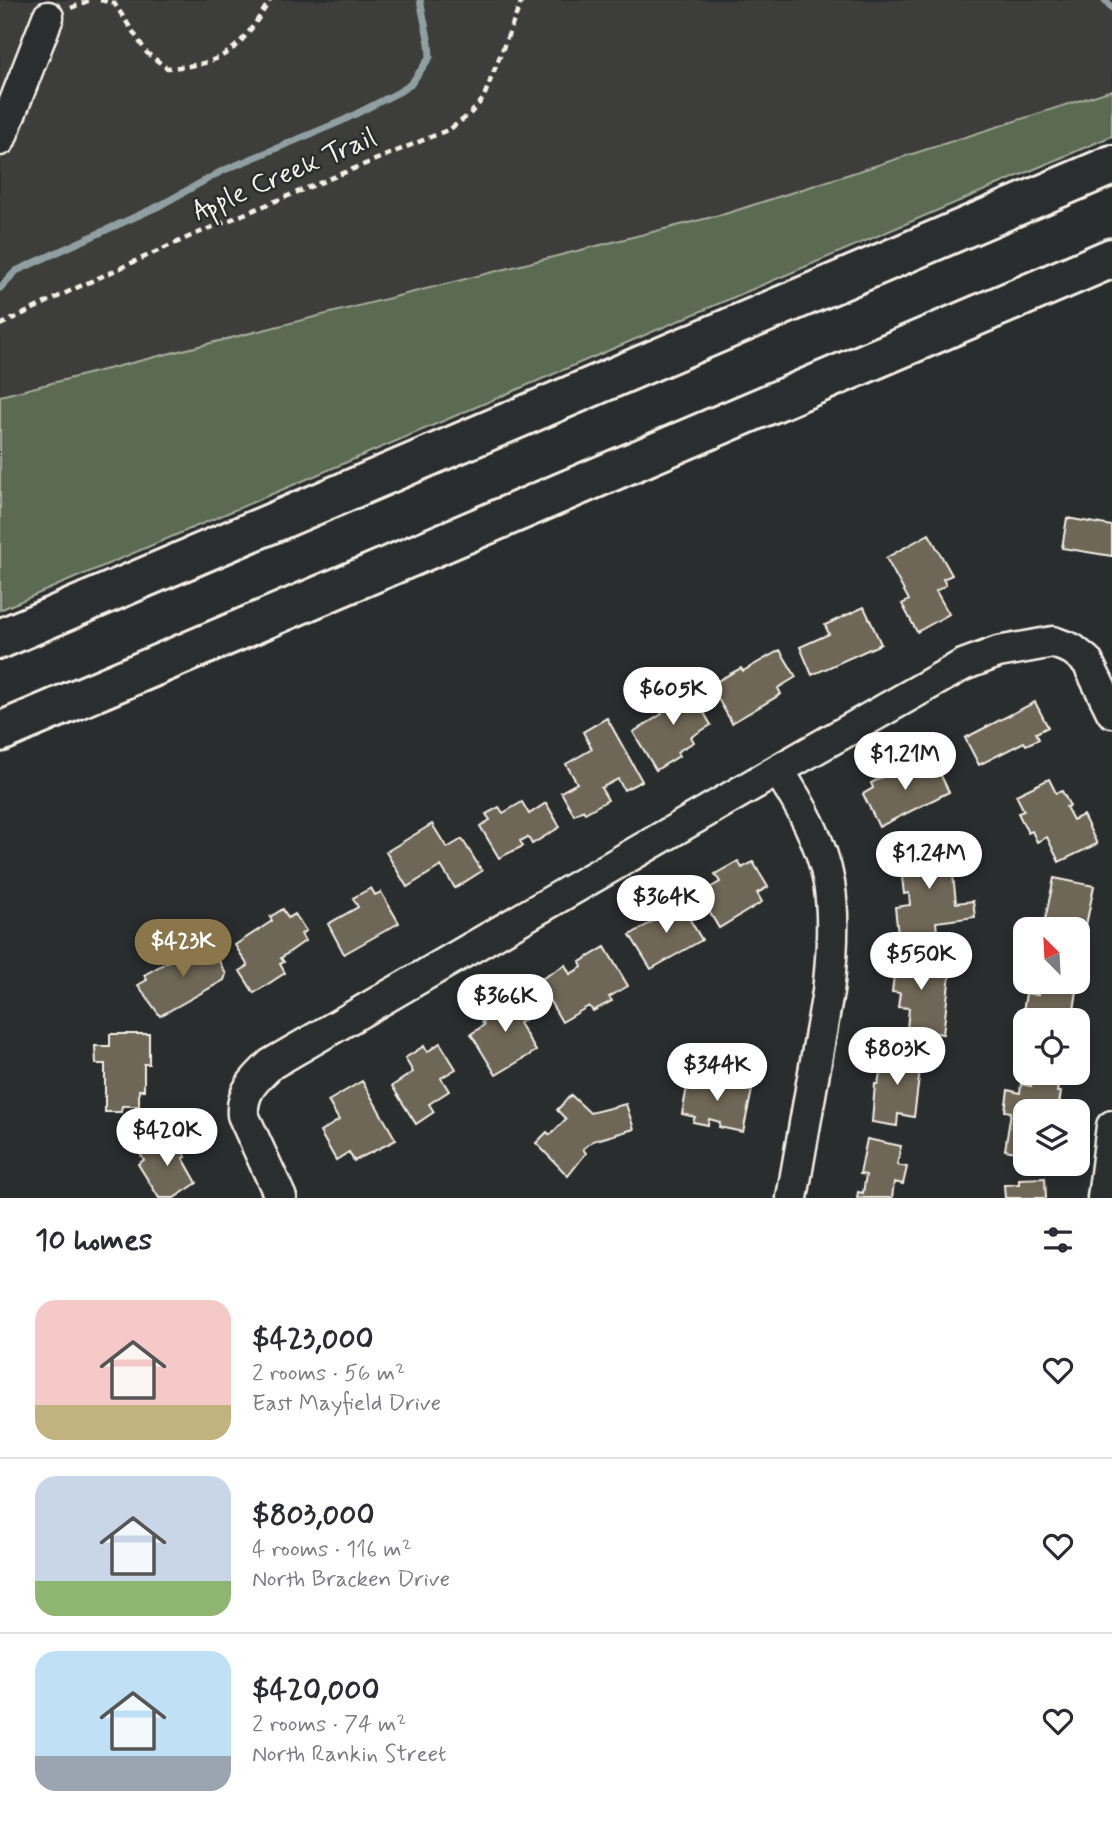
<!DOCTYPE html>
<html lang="en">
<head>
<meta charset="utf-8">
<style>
	:root { --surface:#fff; --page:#f2f2f3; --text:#2b2b33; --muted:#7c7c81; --line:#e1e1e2; --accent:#8a764a }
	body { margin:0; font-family:Mynerve,sans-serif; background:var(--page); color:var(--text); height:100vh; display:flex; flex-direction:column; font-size:26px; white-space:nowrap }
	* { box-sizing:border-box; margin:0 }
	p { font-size:23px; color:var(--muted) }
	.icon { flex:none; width:38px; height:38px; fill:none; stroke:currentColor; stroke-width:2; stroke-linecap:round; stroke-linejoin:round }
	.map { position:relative; height:1198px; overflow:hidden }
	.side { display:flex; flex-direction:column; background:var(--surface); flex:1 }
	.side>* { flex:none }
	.needle { width:46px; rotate:336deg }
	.tools { position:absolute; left:1013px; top:917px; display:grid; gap:14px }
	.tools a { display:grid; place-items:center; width:77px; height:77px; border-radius:14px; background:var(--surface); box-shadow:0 4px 10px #0003; font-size:35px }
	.price { position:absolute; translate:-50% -60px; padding:0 16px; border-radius:24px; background:#fff; color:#222; font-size:23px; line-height:46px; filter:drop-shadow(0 2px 4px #0008) }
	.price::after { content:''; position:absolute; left:50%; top:42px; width:21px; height:16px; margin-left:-10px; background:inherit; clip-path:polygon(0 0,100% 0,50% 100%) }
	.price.current { background:var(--accent); color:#fff }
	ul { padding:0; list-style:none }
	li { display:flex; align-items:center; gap:21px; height:175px; padding:0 35px }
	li+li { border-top:2px solid var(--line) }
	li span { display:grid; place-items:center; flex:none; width:196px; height:140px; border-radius:21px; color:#555 }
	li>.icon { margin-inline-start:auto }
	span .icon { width:84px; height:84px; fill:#fffc; stroke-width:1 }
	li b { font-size:30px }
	h2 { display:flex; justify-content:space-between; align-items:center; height:84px; padding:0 35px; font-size:30px }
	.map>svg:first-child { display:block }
</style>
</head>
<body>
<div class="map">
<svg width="1112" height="1198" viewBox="0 0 1112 1198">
	<rect width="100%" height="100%" fill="#2a2d2e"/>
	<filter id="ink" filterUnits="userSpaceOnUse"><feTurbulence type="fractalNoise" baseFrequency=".0143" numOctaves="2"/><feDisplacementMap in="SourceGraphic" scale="14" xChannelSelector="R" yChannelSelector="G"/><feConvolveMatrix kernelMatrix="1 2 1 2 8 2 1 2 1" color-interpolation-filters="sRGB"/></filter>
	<g filter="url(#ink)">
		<path fill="#3e3e3a" d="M0,0H1112V90L729,213L0,396Z"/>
		<path fill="#5b6b53" stroke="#a8ae9e" stroke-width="2" d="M1112,90V136L0,610V396L728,213Z"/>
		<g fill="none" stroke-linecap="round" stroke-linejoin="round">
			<path stroke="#909fa1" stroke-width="7" d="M1105,0L1112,8
				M0,288L16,271L159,206L222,171L342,121L399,92L411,84L430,57L429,43L420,0"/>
		</g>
		<path fill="#6e6656" stroke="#f4f1e8" stroke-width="2" d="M1067,518L1112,526V556L1062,548Z
			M929,534L952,575L943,579L946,585L936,591L949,614L917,632L902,604L909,600L886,558Z
			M864,607L881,644L812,675L800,647L829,634L825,625Z
			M780,650L796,677L778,688L781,694L732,723L710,685L741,668L743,671Z
			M697,688L708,708L703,711L711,725L691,737L694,742L677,752L679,756L656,770L633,732L662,714L654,701L670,692L675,700Z
			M1035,702L1048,727L1036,733L1039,739L1026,745L1024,742L979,765L965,738Z
			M607,718L642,781L624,790L618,779L601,788L608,800L585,813L583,810L574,815L561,792L577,783L566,764L592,749L583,732Z
			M933,759L949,792L879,827L863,794L873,788L871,783L896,770L899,776Z
			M1049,779L1056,793L1062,791L1070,806L1066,807L1073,820L1083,815L1097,844L1059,862L1047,837L1037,842L1032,831L1028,833L1018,813L1024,811L1016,795Z
			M522,802L529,814L546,803L560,827L532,844L528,837L520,841L523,846L499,858L480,826L490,820L486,814L499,807L503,813Z
			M432,824L447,848L462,839L482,871L455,888L441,866L407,887L386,852Z
			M950,846L956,903L973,901L975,917L936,922L937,931L898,935L895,907L910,905L909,893L904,894L899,851Z
			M738,861L742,868L753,862L768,887L757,893L762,902L719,928L699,894L720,882L715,874Z
			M1054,878L1094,886L1079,960L1078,929H1043Z
			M371,888L375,895L381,892L399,923L344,954L328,924L358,907L353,898Z
			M677,898L702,940L651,969L630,935L655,920L651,913Z
			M283,909L288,918L295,914L306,931L301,934L305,941L281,958L284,962L280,964L285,973L254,993L240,971L248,966L235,945L272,921L270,917Z
			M203,942L211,953L214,952L226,974L224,980L160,1016L138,985L147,980L144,975Z
			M605,947L628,986L609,997L612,1001L593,1011L589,1006L562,1022L538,981L565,965L570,974L582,967L580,962Z
			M897,951L928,955L926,971L950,974L943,1034L907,1029L909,1008L898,1007L900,993L892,992Z
			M1040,982L1078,985L1074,1010L1065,1008L1063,1020H1028L1029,1013L1023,1012L1026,993L1038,995Z
			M520,994L533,1015L519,1023L536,1051L496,1075L471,1034L484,1025L482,1022L489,1019L483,1010L507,996L510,1000Z
			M110,1034H149V1064H144V1090H139V1106H122L121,1112H105V1064H96L95,1046H110Z
			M440,1043L456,1069L441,1078L449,1091L429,1104L434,1112L416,1124L392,1086L413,1072L405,1058L424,1046L427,1052Z
			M884,1049L922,1054L914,1117L898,1114L897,1126L872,1122L875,1084H878Z
			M702,1074L720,1078L719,1083L752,1090L743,1132L719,1127L720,1122L709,1119L708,1125L693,1122L695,1117L682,1114L689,1076L701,1078Z
			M1033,1074L1059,1079L1057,1092H1061L1058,1111H1026V1154L1005,1150L1011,1112L1005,1111L1008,1090L1020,1093L1021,1084L1031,1086Z
			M362,1081L396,1140L354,1161L349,1152L336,1160L320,1132L339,1120L328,1101Z
			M571,1095L590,1113L626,1104L634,1129L593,1141L583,1149L586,1153L568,1176L536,1143L547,1132L550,1135L566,1119L557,1110Z
			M171,1132L186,1157L183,1158L197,1183L174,1198H159L138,1164L144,1160L139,1152Z
			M867,1139L901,1146L897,1165L907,1167L903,1184L894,1182L892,1198H857L858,1192L863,1193L866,1175L860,1174Z
			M1045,1178L1046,1198H1005L1004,1185L1019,1184V1179Z"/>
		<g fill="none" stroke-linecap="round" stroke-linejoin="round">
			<defs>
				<path id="minor" d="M0,140L48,17
					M778,770C800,804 822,842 829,883C835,918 832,957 828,992L792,1198
					M281,1198L243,1115C241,1092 255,1079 271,1064L778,770L963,665L998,652L1053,642L1072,649L1087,661L1112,712
					M1103,1198L1112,1126"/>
				<path id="highway" d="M0,639L1112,165
					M0,732L1112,258"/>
			</defs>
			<use href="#minor" stroke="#f4f1e8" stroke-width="35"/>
			<use href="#highway" stroke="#f4f1e8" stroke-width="44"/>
			<path stroke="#f4f1e8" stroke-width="4.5" stroke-dasharray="7 5" stroke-linecap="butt" d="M100,0L114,3L147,53L167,68C226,65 240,49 270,0
				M71,8L90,0
				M0,325L74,289L191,236L450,129L469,115L483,99L522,0"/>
			<use href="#minor" stroke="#2a2d2e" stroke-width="30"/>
			<use href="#highway" stroke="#2a2d2e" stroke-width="38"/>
		</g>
	</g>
	<g text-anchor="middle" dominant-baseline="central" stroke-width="5" stroke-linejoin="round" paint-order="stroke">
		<g font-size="28" fill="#f4f1e8" stroke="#2a2d2e">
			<text transform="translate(285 175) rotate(-23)">Apple Creek Trail</text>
		</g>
	</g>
</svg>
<div class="tools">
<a><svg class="needle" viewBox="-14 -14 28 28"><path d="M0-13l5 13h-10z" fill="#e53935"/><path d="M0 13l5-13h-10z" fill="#7c7c81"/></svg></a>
<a><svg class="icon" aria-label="locate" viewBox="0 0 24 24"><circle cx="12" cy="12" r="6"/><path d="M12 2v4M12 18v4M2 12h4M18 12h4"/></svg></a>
<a><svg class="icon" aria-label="layers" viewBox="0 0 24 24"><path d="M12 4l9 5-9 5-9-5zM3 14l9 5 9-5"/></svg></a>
</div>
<b class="price" style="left:673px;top:727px">$605K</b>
<b class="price" style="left:905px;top:792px">$1.21M</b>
<b class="price" style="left:929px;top:891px">$1.24M</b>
<b class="price" style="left:666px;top:935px">$364K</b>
<b class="price current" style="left:183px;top:979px">$423K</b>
<b class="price" style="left:921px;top:992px">$550K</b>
<b class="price" style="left:505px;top:1034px">$366K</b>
<b class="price" style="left:897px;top:1087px">$803K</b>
<b class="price" style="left:717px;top:1103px">$344K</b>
<b class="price" style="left:167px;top:1168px">$420K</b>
</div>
<section class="side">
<h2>10 homes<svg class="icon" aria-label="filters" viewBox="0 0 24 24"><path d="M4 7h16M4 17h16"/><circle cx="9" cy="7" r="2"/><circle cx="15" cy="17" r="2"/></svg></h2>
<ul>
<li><span style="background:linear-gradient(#f6c9c9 75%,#c2b280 0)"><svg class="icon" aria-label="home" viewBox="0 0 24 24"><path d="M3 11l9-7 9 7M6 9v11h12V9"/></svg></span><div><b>$423,000</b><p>2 rooms · 56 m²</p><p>East Mayfield Drive</p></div><svg class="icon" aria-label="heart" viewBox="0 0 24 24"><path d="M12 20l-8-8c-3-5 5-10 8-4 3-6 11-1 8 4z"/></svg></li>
<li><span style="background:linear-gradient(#c9d6e8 75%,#8fb573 0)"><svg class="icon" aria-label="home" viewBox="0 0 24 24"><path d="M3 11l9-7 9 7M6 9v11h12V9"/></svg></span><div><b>$803,000</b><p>4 rooms · 116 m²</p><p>North Bracken Drive</p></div><svg class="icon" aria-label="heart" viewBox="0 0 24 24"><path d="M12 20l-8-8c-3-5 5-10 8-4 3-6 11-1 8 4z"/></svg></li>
<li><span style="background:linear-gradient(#bfe0f5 75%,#9aa5b1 0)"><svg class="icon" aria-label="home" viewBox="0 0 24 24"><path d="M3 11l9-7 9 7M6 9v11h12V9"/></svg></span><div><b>$420,000</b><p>2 rooms · 74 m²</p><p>North Rankin Street</p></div><svg class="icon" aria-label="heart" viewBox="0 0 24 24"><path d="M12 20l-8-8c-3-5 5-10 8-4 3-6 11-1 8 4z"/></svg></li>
</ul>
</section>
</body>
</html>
